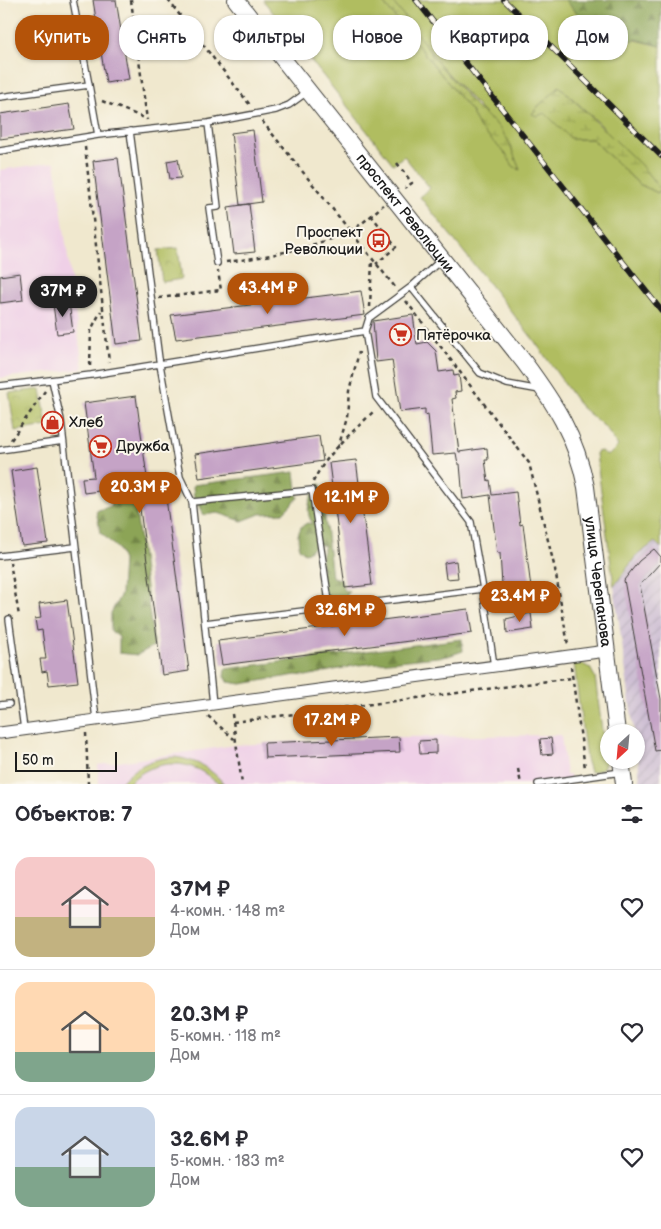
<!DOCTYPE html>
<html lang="ru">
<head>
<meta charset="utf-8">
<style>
	:root { --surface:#fff; --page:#f7f7f7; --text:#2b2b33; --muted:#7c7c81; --line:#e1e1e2; --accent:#b45309 }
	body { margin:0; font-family:"Balsamiq Sans",sans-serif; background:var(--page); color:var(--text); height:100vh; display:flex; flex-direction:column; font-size:19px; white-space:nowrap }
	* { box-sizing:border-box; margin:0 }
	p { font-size:16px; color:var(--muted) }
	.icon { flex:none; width:28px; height:28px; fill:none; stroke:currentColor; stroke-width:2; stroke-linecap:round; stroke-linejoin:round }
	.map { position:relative; height:784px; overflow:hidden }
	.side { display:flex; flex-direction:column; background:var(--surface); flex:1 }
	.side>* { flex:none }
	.guide { position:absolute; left:15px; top:15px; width:631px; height:45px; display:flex; gap:10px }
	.needle { width:32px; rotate:206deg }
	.buttons { position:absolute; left:600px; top:724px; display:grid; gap:10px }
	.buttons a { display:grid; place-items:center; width:45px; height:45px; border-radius:50%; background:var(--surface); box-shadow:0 1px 4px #0004; font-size:25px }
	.scale { position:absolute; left:15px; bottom:12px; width:102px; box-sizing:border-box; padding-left:5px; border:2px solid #1c1c1c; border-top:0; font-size:14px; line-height:18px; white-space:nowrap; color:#1c1c1c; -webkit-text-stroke:4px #fbf7ec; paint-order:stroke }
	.price { position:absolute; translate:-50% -42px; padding:0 11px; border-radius:18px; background:var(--accent); color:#fff; font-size:16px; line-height:32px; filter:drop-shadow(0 1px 2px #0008) }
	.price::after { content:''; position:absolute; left:50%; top:30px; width:15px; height:11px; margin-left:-8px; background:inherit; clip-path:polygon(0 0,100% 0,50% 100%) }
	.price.active { background:#222; color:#fff }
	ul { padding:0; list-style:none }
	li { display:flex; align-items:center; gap:15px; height:125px; padding:0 15px }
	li+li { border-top:1px solid var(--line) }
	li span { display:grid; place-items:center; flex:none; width:140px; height:100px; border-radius:15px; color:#555 }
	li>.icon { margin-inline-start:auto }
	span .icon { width:60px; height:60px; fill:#fffc; stroke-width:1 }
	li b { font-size:21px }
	h2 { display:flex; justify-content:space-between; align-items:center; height:60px; padding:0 15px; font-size:21px }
	.tag { padding:0 18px; border-radius:20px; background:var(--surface); box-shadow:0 1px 4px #0004; font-size:18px; line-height:45px }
	.tag.active { background:var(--accent); color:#fff }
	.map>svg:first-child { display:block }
</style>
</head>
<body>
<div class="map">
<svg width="661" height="784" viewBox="0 0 661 784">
	<defs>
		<pattern id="industrial-furrows" width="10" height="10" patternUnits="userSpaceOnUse" patternTransform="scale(1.25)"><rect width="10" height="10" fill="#cdbed3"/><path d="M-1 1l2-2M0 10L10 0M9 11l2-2" fill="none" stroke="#afa3b5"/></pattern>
		<pattern id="forest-firs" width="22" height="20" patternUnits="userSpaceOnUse" patternTransform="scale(1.25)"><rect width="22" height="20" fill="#8ca456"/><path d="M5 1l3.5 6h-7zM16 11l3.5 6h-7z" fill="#728546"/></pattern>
		<pattern id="wetland-marsh" width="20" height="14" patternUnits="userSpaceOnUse" patternTransform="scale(1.25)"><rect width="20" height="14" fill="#b0bd60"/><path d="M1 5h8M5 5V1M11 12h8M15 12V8" fill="none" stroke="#97a253"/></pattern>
		<pattern id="park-crowns" width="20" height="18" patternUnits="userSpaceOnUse" patternTransform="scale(1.25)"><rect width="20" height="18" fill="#b0bd60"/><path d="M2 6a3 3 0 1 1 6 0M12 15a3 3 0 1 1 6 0" fill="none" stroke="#97a253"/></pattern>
	</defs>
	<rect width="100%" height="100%" fill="#fbf7ec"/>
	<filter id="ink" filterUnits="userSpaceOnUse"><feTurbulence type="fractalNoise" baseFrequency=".02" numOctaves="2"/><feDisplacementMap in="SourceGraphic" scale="10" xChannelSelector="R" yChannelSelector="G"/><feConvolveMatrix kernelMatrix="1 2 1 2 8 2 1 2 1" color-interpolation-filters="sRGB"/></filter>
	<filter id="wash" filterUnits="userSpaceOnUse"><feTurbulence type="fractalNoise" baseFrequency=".0096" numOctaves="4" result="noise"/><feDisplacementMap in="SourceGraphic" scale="20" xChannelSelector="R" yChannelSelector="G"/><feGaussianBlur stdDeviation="1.12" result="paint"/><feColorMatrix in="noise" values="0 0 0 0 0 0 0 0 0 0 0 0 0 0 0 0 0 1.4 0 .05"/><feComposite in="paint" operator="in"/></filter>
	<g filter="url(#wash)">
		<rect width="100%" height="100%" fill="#f0e8ce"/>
		<path fill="#efd0e7" d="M55,162L83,369L0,378V170Z
			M561,735L566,775H570L571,784H99L98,765L236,745L404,737Z"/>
		<path fill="url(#industrial-furrows)" d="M655,541L661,548V784H640L636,732H634L614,586L636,556Z"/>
		<path fill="#b0bd60" stroke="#666c3e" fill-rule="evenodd" d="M263,0H381L471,111C482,132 489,135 504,152C510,158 511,165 519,169L508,140L434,58L412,26L390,0H565L593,30L661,46V548L655,542L636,556L614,586L596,454L597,452L601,451L608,456L618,446L605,427L580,406L533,339L420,197L430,188L404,156L393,164ZM559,86L601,125L658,193L639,184L592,139H571L555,120L537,107L551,97Z
			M579,662L590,668L595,677L606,760C605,770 598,771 590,772L586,759L574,663Z
			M175,757C196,760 211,768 224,784C215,784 212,778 204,773C179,757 148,763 128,784H120C133,766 153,758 175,757Z"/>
		<path fill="url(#forest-firs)" stroke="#546039" d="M565,0H661V46L636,39L617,46L593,30Z
			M295,472L298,498L283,513L260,514L242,521L218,513L204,515L194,498L193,485Z
			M318,484H321L332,577L341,579L343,590L349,591L343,604L338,598L326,601L320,598C315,584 320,586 321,574C323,563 318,559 325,546L317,544L308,552L305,553L299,548L298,535L301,527L307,523L313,524C303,510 311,497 318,484Z
			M119,490H133L154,646L137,655L119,653V637L111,631V613L121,594L123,560L118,549L101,533L96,511L111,506L114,496Z
			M462,639L463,651L448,656L358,665L306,676L296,675L241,684L228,682L224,677L225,669Z"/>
		<path fill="url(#wetland-marsh)" stroke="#666c3e" d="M381,0H391L412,26L434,58L475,106L497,125L508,140L520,170L513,166L505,153L480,129L471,111Z
			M559,86L641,165L660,189L658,193L639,184L592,139H571L545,113L537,116L532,114C540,102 551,97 559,86Z"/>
		<path fill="url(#park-crowns)" stroke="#666c3e" d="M178,248L182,279L162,282L158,250Z
			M41,389L47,426L15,431L9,393Z"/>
		<g id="blocks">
			<path fill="#c5a3c6" d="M93,0H116L129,79L106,83L100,46H95L92,33L98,32Z
				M69,104L74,129L0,139V114Z
				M253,130L262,202L240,205L231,133Z
				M118,158L142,341L116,344L93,161Z
				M178,159L181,178L170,179L167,161Z
				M249,204L255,252L234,254L228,207Z
				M20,273L23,300L0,303V276Z
				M361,291L365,315L176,339L171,315Z
				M69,302L73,332L57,334L53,304Z
				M413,315L417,344L427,342L436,351L439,372L453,370L454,376L459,375L461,391L455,392L456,398L452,399L459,452L487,448L488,460H485L488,481L490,480L492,495L516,492L520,525L523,524L532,596L503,600L500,553H497L490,495L463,499L460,464H458L456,453L432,455L428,414L425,415V409L400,412L392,360L376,362L373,321Z
				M136,396L148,485L164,483L189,671L162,675L137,486L84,493L82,478L94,477L84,403Z
				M319,436L323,461L199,478L195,454Z
				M356,460L372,585L345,588L329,463Z
				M37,467L48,543L22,546L11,471Z
				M654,549L661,557V562L640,585L661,699V750L655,751L624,580L639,561Z
				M456,561L458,578L446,579L444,563Z
				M67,600L78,682L49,685L47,671L42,672L40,659H46L42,630L37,631L35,619L41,618L39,604Z
				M468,609L472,633L222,665L218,641Z
				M531,613L533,629L507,633L506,619Z
				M399,737L400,752L265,758L264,743Z
				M551,738L553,754L542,755L540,739Z
				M436,740V753L420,754L419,741Z"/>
		</g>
	</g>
	<g filter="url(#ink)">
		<use href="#blocks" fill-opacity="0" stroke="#3c3b37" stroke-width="1"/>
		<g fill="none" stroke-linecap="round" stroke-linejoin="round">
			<defs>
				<path id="service" d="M73,0L89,85
					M0,97L89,85L98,135
					M208,123L218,207L209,208L217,263
					M130,131L159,359L180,477L192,502L213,704
					M0,151L98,135L208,123L276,110L289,105L307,92
					M411,287L480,373L507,384L540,390
					M365,331L376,397L471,522L483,589
					M52,380L61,420L96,719
					M0,386L91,375L365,331L369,318L411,287L441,260
					M0,450L63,441
					M192,502L312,490L330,608
					M0,556L75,547
					M9,619L24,729
					M205,623L483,589L494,666
					M0,705L9,704
					M538,784L621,772"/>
				<path id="minor" d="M0,733L606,651"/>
				<g id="secondary">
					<path id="s1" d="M236,0L524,362C555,404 576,436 586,487L617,732"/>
					<path d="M621,760L624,784"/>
				</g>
			</defs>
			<use href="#service" stroke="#3c3b37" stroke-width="8"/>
			<use href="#minor" stroke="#3c3b37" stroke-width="13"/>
			<use href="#secondary" stroke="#3c3b37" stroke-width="18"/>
			<path stroke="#3c3b37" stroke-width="2.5" stroke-dasharray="4 4" stroke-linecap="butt" d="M131,0L147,120
				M168,0L250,105
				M102,101L147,119
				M262,121L395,287
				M85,147L109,362
				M397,163L412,183L405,188
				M371,215L396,247L376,264
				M226,262C266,257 313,248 349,231C361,226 373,214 383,205
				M159,298L221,290L218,271
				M406,301L529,463L555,569L568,645
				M370,307L372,260
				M90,366L91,330L101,311
				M11,440L45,391
				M338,448L347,418L349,391L359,352
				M313,482C326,454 353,432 374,411
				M10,562L19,616
				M571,667L585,768
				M232,714L242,784
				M208,716L234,739
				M233,722L572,678
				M86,733L88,784
				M518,769L521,784"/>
			<use href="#service" stroke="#fff" stroke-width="5.5"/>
			<use href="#minor" stroke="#fff" stroke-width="11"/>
			<use href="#secondary" stroke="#fff" stroke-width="16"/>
			<defs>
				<path id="rail" d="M416,0L661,310
					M504,0L661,156"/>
			</defs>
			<use href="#rail" stroke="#1c1c1c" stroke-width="5.5"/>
			<use href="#rail" stroke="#fbf7ec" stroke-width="4" stroke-dasharray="11" stroke-linecap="butt"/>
		</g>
	</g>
	<defs>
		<symbol id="bus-ring" viewBox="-11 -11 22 22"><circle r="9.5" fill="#fbf7ec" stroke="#c8321e" stroke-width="1.5"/><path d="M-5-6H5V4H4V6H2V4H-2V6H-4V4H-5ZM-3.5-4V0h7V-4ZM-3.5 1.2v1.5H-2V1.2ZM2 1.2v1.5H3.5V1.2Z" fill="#c8321e"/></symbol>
		<symbol id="supermarket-ring" viewBox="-11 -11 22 22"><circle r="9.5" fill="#fbf7ec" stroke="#c8321e" stroke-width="1.5"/><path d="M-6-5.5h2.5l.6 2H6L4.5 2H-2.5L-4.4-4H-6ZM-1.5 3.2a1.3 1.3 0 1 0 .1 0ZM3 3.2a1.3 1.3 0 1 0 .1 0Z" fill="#c8321e"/></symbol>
		<symbol id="shop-ring" viewBox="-11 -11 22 22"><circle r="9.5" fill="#fbf7ec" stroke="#c8321e" stroke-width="1.5"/><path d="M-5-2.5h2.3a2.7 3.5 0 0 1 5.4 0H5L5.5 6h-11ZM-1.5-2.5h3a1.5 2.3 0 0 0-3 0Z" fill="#c8321e"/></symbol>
	</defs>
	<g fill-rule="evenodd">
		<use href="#bus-ring" x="366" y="228" width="25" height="25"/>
		<use href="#supermarket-ring" x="388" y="322" width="25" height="25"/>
		<use href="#shop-ring" x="40" y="410" width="25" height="25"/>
		<use href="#supermarket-ring" x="88" y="434" width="25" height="25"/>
	</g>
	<g text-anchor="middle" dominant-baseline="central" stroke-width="4" stroke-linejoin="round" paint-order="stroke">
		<g font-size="15" fill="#1c1c1c" stroke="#fbf7ec">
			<text stroke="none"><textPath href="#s1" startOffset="272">проспект Революции</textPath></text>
			<text stroke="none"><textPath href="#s1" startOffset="699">улица Черепанова</textPath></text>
		</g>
		<g font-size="15" fill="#1c1c1c" stroke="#fbf7ec" text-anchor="start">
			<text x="363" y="232" text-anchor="end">Проспект<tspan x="363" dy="17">Революции</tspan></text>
			<text x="416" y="335">Пятёрочка</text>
			<text x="69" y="422">Хлеб</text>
			<text x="116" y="446">Дружба</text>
		</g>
	</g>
</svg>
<div class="buttons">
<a><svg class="needle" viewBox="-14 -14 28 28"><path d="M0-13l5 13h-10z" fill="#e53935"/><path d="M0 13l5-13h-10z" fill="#7c7c81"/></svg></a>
</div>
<div class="scale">50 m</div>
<b class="price" style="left:268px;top:315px">43.4M ₽</b>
<b class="price active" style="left:63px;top:318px">37M ₽</b>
<b class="price" style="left:140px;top:514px">20.3M ₽</b>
<b class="price" style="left:351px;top:524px">12.1M ₽</b>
<b class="price" style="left:520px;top:623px">23.4M ₽</b>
<b class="price" style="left:345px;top:637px">32.6M ₽</b>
<b class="price" style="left:332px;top:747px">17.2M ₽</b>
<div class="guide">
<a class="tag active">Купить</a>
<a class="tag">Снять</a>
<a class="tag">Фильтры</a>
<a class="tag">Новое</a>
<a class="tag">Квартира</a>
<a class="tag">Дом</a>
</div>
</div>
<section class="side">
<h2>Объектов: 7<svg class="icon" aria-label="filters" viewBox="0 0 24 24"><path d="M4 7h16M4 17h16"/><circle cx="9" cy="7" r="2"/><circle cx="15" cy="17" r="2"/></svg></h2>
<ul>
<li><span style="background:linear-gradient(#f6c9c9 60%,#c2b280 0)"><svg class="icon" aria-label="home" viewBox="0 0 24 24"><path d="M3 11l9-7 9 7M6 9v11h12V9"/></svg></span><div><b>37M ₽</b><p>4-комн. · 148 m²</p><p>Дом</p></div><svg class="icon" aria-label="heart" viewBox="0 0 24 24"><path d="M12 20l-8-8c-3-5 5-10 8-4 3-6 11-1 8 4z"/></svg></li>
<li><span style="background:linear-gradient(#ffd9b3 70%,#7fa58c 0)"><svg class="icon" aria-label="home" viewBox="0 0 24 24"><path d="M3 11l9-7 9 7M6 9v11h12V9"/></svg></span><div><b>20.3M ₽</b><p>5-комн. · 118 m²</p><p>Дом</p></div><svg class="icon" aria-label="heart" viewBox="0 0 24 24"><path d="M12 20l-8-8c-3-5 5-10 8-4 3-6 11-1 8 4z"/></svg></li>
<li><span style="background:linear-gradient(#c9d6e8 60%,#7fa58c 0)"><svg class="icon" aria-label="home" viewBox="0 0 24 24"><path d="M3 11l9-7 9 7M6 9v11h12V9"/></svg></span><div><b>32.6M ₽</b><p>5-комн. · 183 m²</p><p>Дом</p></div><svg class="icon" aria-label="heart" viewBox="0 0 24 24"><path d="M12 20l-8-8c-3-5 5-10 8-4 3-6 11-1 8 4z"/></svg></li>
</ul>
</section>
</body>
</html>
